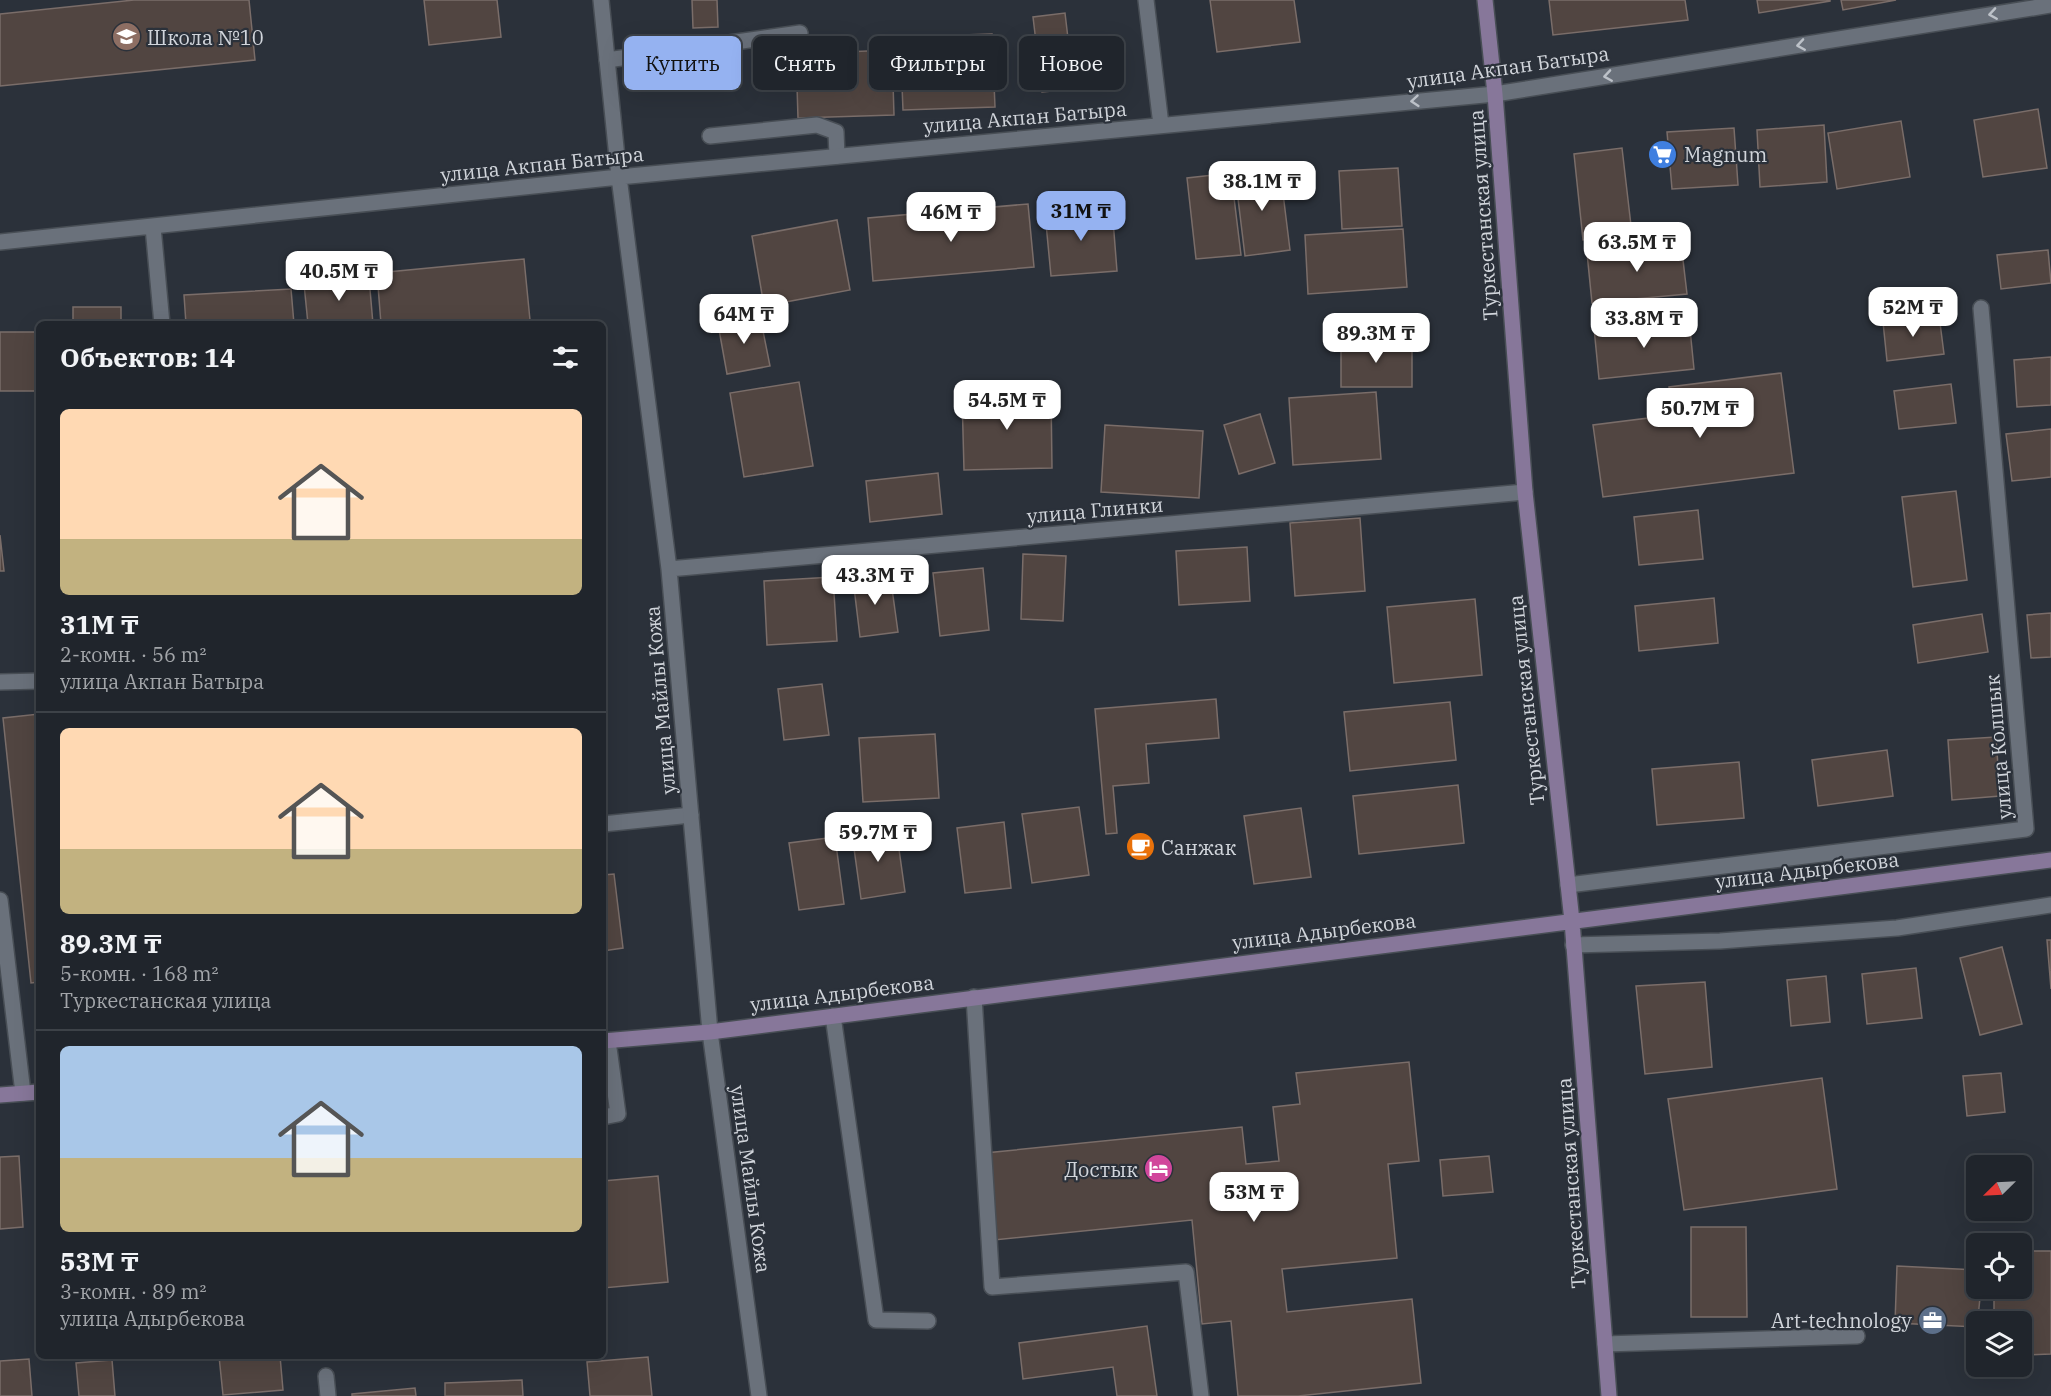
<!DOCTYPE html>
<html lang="ru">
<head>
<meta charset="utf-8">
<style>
	:root { --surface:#20252c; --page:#2d3138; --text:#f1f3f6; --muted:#a2a5a9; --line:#3d4248; --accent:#95b2f1 }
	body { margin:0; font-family:"IBM Plex Serif",serif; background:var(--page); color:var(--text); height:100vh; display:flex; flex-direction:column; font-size:22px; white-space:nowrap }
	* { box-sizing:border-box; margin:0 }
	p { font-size:20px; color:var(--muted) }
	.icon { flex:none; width:33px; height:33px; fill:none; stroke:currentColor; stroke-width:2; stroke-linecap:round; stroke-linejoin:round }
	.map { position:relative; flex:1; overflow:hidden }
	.side { position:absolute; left:36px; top:321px; width:570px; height:1038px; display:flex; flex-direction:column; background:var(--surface); border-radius:9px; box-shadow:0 6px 24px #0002,0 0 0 2px var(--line) }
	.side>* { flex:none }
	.guide { position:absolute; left:624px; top:36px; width:570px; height:54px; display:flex; gap:12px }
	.needle { width:39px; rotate:246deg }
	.controls { position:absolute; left:1966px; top:1155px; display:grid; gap:12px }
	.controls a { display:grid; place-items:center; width:66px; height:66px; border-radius:9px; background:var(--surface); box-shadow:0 6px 24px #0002,0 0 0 2px var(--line); font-size:30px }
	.price { position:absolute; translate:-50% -51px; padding:0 14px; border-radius:12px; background:#fff; color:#222; font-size:20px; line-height:39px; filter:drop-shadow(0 2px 3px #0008) }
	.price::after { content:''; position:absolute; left:50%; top:36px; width:18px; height:14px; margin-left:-9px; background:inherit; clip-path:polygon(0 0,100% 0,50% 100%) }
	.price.current { background:var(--accent); color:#111 }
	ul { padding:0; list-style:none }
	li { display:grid; align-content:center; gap:12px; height:318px; padding:0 24px }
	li+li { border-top:2px solid var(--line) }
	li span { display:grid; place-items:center; height:186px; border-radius:9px; color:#555 }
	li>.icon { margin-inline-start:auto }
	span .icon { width:108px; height:108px; fill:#fffc; stroke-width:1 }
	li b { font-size:26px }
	h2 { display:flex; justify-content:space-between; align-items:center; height:72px; padding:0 24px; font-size:26px }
	.tag { padding:0 21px; border-radius:9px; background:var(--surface); box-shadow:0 6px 24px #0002,0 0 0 2px var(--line); font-size:21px; line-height:54px }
	.tag.current { background:var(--accent); color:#111 }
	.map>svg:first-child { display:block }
</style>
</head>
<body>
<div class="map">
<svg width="2051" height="1396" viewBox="0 0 2051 1396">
	<rect width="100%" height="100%" fill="#2b313a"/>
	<path fill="#514541" stroke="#7a6d69" stroke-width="1.5" d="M134,0H249L255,60L0,86V14Z
		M424,0H497L501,37L429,45Z
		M692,0H717L718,27L693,28Z
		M1210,0H1294L1300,42L1217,52Z
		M1549,0H1685L1688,20L1553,35Z
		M1757,0H1830V1L1759,13Z
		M1841,0H1896L1843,10Z
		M1065,13L1074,89L1042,92L1033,17Z
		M992,34L995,107L903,110L900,37Z
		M892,50L894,115L798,118L796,54Z
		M2038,109L2047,168L1983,177L1974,120Z
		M1901,121L1910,177L1837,189L1828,133Z
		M1824,125L1827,182L1760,187L1757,130Z
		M1734,128L1738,185L1672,189L1667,132Z
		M1622,148L1632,234L1583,240L1574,154Z
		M1398,168L1402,226L1342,229L1339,171Z
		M1280,169L1290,250L1245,256L1235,174Z
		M1231,173L1241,255L1196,259L1187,178Z
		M1028,204L1034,267L873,281L868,218Z
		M1112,207L1117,271L1051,276L1045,213Z
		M837,220L850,290L764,306L752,236Z
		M1403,229L1407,287L1308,294L1305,235Z
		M1681,243L1687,294L1592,303L1587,253Z
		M2048,250L2051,283L2001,289L1997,255Z
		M524,259L530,320L490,324H381L377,273Z
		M369,278L373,324H308L304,284Z
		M291,289L294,324H186L184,295Z
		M73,307H121V324H73Z
		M1939,315L1944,354L1887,361L1883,322Z
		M760,316L770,366L727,374L718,324Z
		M1689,319L1694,369L1599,379L1594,328Z
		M0,332H39V391H0Z
		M1341,341H1412V387H1341Z
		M2051,357V405L2017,407L2014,360Z
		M1781,373L1794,473L1603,497L1593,425L1672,415L1669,387Z
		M799,382L813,466L744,477L730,393Z
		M1951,384L1956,423L1899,429L1894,391Z
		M1376,392L1381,459L1293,465L1289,398Z
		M1051,393L1052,468L964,470L962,395Z
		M1260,414L1275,463L1239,474L1224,425Z
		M1105,425L1203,431L1199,498L1101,492Z
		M2051,429V477L2012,481L2006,434Z
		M938,473L942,514L870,522L866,481Z
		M1956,491L1967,580L1913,587L1902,497Z
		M1698,510L1703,559L1639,565L1634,517Z
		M1360,518L1365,591L1295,596L1290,523Z
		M0,535L4,571H0Z
		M1247,547L1250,601L1179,605L1176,551Z
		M1023,554L1066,556L1063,621L1021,619Z
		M983,568L989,630L940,636L933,573Z
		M890,574L898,632L860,637L853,579Z
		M833,577L837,641L767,645L764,581Z
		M1714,598L1718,643L1639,651L1635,606Z
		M1475,599L1482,675L1394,683L1387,607Z
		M2051,613V657L2031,658L2027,615Z
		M1982,614L1988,652L1918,663L1913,625Z
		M822,684L829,735L784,740L778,689Z
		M1216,699L1219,738L1146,744L1149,783L1113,786L1117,833L1106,834L1095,709Z
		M1450,702L1456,760L1350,771L1344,712Z
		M39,714V982L31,983L3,718Z
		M935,734L939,798L863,802L859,738Z
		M1996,737L2000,796L1952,800L1948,740Z
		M1887,750L1893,796L1818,806L1812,760Z
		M1739,762L1744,818L1657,825L1652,769Z
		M1458,785L1464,843L1359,854L1353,796Z
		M1079,807L1089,875L1032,883L1022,814Z
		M1301,808L1311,877L1254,884L1244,816Z
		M1004,822L1011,888L965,893L957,828Z
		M896,828L905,892L861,899L852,834Z
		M835,837L844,904L799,910L789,843Z
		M614,874L623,948L603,951V875Z
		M2047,940H2051V989Z
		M2002,947L2022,1024L1980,1035L1960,958Z
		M1916,968L1922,1018L1867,1024L1862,974Z
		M1826,976L1830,1022L1791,1026L1787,980Z
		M1705,982L1712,1067L1645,1074L1636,986Z
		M1409,1062L1419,1161L1388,1164L1397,1258L1282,1269L1287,1312L1412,1299L1421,1383L1298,1396H1238L1231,1321L1202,1324L1192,1220L994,1240L985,1153L1242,1127L1246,1164L1279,1161L1273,1107L1300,1104L1296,1073Z
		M2001,1073L2005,1112L1967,1116L1963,1076Z
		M1822,1078L1837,1189L1684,1210L1668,1099Z
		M19,1156L23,1227L0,1229V1157Z
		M1489,1156L1493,1192L1443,1196L1440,1160Z
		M658,1176L668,1282L603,1288V1181Z
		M35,1180H39V1213Z
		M1691,1227H1746L1747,1317H1691Z
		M2022,1251H2051V1354L2022,1355V1322H1994V1288H2022Z
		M1897,1266L1977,1270V1288H1981L1977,1327L1895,1323Z
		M1147,1326L1157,1396H1117L1113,1367L1023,1379L1019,1343Z
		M219,1356H280L283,1390L223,1395Z
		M648,1357L652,1396H590L587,1362Z
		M29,1359L32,1396H0V1361Z
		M112,1360L115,1396H79L76,1363Z
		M522,1380L523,1396H445V1383Z
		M415,1388L416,1396H352V1394Z"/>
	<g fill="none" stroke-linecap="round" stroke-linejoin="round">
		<defs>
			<path id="lane" d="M607,60L800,33
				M710,136L817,125L836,132L837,156
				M0,682L39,681
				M603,824L691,815
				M0,900L23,1093
				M1573,945L1720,941L1897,928L2051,905
				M974,997L992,1287L1186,1272L1201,1396
				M833,1016L876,1320L928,1321
				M603,1117L618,1114L608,1041
				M1605,1344L1857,1336"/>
			<path id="street" d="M601,0L619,177L669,569L710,1032L759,1396
				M1146,0L1161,125
				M153,227L162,324
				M0,242L619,177L1495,94L2051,5
				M669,569L1525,492
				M1568,885L2026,829L1981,308
				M326,1376L328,1396"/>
			<path id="secondary" d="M1485,0L1495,94L1525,492L1572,921L1609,1396
				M603,1041L710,1032L2051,860
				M0,1095L39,1092"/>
		</defs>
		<use href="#lane" stroke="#484e55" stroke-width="18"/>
		<use href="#street" stroke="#484e55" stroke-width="18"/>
		<use href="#secondary" stroke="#484e55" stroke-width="18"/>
		<use href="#lane" stroke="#6a717b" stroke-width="15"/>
		<use href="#street" stroke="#6a717b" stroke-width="15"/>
		<use href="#secondary" stroke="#87779a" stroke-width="15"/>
	</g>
	<defs><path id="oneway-chevron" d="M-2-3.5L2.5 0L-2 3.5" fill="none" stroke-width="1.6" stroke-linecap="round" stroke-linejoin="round" transform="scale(1.5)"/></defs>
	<g stroke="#bcc1c8">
		<use href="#oneway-chevron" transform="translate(1993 14) rotate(171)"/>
		<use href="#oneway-chevron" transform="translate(1801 45) rotate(171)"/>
		<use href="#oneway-chevron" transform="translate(1608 76) rotate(171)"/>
		<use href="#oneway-chevron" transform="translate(1415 101) rotate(175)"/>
	</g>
	<defs>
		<symbol id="school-disc" viewBox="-11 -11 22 22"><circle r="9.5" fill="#8d6e63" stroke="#2b313a"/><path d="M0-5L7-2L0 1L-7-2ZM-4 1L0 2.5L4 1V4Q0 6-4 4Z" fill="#fff"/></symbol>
		<symbol id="supermarket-disc" viewBox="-11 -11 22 22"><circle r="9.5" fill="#3f7fe0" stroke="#2b313a"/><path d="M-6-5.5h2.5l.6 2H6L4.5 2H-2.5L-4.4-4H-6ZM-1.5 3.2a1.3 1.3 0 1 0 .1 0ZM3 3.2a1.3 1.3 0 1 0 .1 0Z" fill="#fff"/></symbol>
		<symbol id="cafe-disc" viewBox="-11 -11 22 22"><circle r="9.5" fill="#e8710a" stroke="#2b313a"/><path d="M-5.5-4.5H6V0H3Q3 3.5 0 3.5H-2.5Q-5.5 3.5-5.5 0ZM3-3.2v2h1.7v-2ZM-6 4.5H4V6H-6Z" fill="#fff"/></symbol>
		<symbol id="hotel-disc" viewBox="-11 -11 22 22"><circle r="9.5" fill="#d1479c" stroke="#2b313a"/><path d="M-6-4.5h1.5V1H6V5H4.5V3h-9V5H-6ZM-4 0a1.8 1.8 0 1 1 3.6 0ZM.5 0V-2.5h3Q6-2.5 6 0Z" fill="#fff"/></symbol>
		<symbol id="office-disc" viewBox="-11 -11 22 22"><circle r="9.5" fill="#5c6f8a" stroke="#2b313a"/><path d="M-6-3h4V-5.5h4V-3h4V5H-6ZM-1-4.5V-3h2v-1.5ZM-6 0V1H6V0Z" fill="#fff"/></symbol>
	</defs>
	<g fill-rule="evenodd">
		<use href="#school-disc" x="110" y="20" width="33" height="33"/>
		<use href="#supermarket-disc" x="1646" y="138" width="33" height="33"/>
		<use href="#cafe-disc" x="1124" y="830" width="33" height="33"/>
		<use href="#hotel-disc" x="1142" y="1152" width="33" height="33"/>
		<use href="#office-disc" x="1916" y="1304" width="33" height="33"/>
	</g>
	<g text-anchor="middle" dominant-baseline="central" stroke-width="4.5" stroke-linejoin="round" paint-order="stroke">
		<g font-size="20" fill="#d1d5db" stroke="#2b313a" text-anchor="start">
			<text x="147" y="37">Школа №10</text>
			<text x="1684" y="154">Magnum</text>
			<text x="1161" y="847">Санжак</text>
			<text x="1138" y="1169" text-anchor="end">Достык</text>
			<text x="1912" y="1320" text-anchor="end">Art-technology</text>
		</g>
		<g font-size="20" fill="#d1d5db" stroke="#2b313a">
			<text transform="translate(1508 67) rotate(-8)">улица Акпан Батыра</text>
			<text transform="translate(1025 117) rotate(-5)">улица Акпан Батыра</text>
			<text transform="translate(542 164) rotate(-6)">улица Акпан Батыра</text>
			<text transform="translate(1483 215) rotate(-94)">Туркестанская улица</text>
			<text transform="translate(1095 510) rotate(-5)">улица Глинки</text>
			<text transform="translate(660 700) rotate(-95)">улица Майлы Кожа</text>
			<text transform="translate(1526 700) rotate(-96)">Туркестанская улица</text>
			<text transform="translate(1998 747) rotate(-95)">улица Колшык</text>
			<text transform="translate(1807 870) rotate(-7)">улица Адырбекова</text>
			<text transform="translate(1324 931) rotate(-7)">улица Адырбекова</text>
			<text transform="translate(842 993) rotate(-7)">улица Адырбекова</text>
			<text transform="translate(751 1179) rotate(82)">улица Майлы Кожа</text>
			<text transform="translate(1571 1183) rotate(-94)">Туркестанская улица</text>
		</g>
	</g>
</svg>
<div class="controls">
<a><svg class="needle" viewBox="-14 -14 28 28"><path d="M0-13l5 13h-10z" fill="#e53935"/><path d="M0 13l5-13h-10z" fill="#a2a5a9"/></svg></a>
<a><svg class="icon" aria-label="locate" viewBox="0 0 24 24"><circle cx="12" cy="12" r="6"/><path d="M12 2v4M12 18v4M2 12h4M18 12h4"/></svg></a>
<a><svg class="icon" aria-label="layers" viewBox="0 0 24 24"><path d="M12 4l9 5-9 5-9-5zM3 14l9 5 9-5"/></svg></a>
</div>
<b class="price" style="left:1262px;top:212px">38.1M ₸</b>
<b class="price current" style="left:1081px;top:242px">31M ₸</b>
<b class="price" style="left:951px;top:243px">46M ₸</b>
<b class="price" style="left:1637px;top:273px">63.5M ₸</b>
<b class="price" style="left:339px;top:302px">40.5M ₸</b>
<b class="price" style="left:1913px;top:338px">52M ₸</b>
<b class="price" style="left:744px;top:345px">64M ₸</b>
<b class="price" style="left:1644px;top:349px">33.8M ₸</b>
<b class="price" style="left:1376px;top:364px">89.3M ₸</b>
<b class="price" style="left:1007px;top:431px">54.5M ₸</b>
<b class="price" style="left:1700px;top:439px">50.7M ₸</b>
<b class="price" style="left:875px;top:606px">43.3M ₸</b>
<b class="price" style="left:878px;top:863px">59.7M ₸</b>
<b class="price" style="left:1254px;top:1223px">53M ₸</b>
<div class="guide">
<a class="tag current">Купить</a>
<a class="tag">Снять</a>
<a class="tag">Фильтры</a>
<a class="tag">Новое</a>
</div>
<section class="side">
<h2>Объектов: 14<svg class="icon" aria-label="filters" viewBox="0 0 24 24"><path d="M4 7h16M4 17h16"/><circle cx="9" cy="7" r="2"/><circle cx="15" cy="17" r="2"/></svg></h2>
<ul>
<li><span style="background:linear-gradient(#ffd9b3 70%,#c2b280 0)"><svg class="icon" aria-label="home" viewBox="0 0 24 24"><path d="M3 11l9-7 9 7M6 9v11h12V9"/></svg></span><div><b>31M ₸</b><p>2-комн. · 56 m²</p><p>улица Акпан Батыра</p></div></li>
<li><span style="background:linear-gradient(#ffd9b3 65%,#c2b280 0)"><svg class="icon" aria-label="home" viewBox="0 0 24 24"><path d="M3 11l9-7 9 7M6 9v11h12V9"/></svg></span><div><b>89.3M ₸</b><p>5-комн. · 168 m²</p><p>Туркестанская улица</p></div></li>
<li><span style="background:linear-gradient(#a9c7e8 60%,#c2b280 0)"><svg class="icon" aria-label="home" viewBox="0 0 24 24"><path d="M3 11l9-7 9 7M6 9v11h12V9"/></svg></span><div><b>53M ₸</b><p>3-комн. · 89 m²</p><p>улица Адырбекова</p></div></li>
</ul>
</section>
</div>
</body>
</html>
